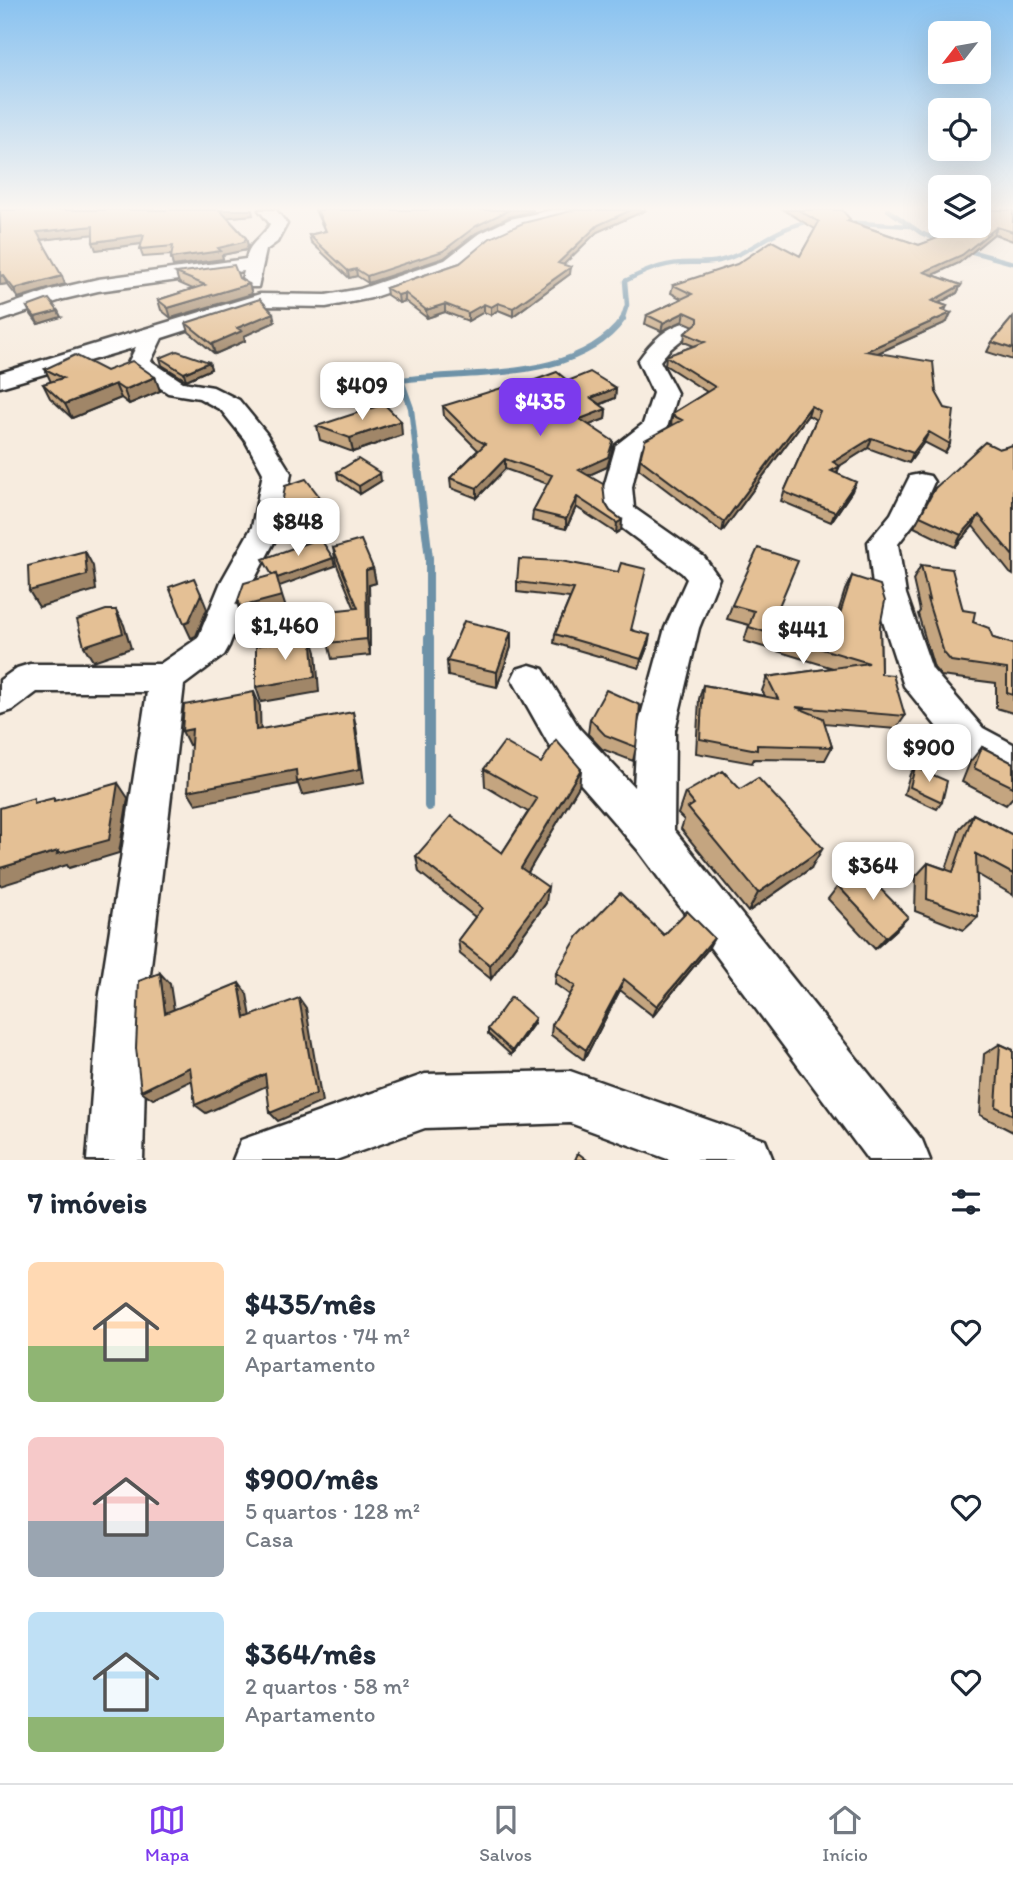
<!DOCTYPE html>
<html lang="pt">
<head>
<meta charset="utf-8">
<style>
	:root { --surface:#fff; --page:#f6f6f7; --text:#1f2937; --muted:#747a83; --line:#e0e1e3; --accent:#7c3aed }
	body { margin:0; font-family:Itim,sans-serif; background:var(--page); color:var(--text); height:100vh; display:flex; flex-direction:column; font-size:26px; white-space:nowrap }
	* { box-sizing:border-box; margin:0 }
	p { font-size:23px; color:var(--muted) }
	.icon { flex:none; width:38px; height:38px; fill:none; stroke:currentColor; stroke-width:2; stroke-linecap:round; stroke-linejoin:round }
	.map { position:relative; height:1160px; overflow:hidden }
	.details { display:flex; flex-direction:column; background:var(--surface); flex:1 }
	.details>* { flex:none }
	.needle { width:46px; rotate:239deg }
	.buttons { position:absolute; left:928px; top:21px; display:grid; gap:14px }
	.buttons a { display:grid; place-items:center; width:63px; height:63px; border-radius:10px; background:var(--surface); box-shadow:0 7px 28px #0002; font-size:35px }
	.price { position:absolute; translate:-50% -60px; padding:0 16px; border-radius:14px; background:#fff; color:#222; font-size:23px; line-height:46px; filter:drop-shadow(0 2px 4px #0008) }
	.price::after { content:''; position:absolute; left:50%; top:42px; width:21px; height:16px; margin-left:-10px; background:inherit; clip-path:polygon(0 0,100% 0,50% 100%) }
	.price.active { background:var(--accent); color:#fff }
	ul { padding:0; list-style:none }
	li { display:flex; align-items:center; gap:21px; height:175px; padding:0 28px }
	li span { display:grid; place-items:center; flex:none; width:196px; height:140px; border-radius:10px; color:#555 }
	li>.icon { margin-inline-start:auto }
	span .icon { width:84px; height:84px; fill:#fffc; stroke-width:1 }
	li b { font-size:30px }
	h2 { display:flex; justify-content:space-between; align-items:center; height:84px; padding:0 28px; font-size:30px }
	.dock { display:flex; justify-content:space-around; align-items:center; height:98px; border-top:2px solid var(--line); background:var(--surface); font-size:19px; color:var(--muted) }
	.dock a { display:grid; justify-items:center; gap:4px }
	.dock .active { color:var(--accent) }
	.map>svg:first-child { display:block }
</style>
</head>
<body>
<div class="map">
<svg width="1013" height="1160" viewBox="0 0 1013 1160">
	<rect width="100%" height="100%" fill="#f7ecdf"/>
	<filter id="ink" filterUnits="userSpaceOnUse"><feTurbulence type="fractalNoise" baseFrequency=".0143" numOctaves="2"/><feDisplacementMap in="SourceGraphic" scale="14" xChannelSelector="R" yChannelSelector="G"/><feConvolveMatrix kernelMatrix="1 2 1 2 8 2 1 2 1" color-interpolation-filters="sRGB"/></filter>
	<g filter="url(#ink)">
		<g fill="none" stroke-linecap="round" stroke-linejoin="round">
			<path stroke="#6e92a8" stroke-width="4.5" d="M888,210L921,233L943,242
				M843,222L910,226
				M962,249L1013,263
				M622,320L627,305L625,281C643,272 661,264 681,263C693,262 706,264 719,261C753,253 773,227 812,221"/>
			<path stroke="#6e92a8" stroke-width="6" d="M417,460L411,408L401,380C472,370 577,383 623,319"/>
			<path stroke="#6e92a8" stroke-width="8" d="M417,459L429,558V639"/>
			<path stroke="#6e92a8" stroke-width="10" d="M429,638V806"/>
			<defs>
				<path id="minor" d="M259,210H276L287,224L277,242L266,250L258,287H244L241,283L244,271L98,291L64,299L0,321V308L51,290L98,279L246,259C249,242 262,239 270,224Z
					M552,210H581L579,213L522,227L489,243L459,268L371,298L326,307L262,306L162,338L151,361L183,382L213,387L239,400L266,433L291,473L282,527L253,582L229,646L224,655L184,685L147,1000L143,1160H87L99,1000L147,692H37L13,710L0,714V680L17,668L30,664H160L198,638L221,582L252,527L263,473L245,440L221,410L199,398L168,393L131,368L128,363L136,347L0,387V373L260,294L326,295L360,289L445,260L477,235L510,219Z
					M684,323L691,325L695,329L669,350L660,361L677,393L667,428L641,448L632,487L634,508L704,557L719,578L699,628L675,730L674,830L922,1140L930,1160H868L638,850L553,752L512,679L517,669L530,665L543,669L579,728L634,787L637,730L665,628L687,579L682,573L610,519L606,512L604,487L616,445L643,424L653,393L638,361C649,345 664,328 684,323Z
					M920,474L930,476L934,482L918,518L898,544L906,594L932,669L983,728L1013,744V781L957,752L904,686L874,594L868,542L891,514L910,476Z
					M570,1071L765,1140L773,1160H670L570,1123L425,1128L336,1160H233L241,1140L425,1074Z"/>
			</defs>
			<use href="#minor" stroke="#2b2b2b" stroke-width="5"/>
			<use href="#minor" fill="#fff" fill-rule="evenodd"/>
		</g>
		<path fill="#c4a580" stroke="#2b2b2b" stroke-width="2" d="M0,210L253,215L227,217L246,238L248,246L246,250L222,255L223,259L173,266L171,255L143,257L140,249L142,244L96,250L93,234L41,240L65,284L18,298L7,284L0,285Z
			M315,210H533V211L509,217L476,233L444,258L368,283L357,276L349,278L311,242L309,235L325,231Z
			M575,210H646L597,232L563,265L570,274L513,316L498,310L491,315L484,312L468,321L445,312L427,318L405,301L399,303L387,295L386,288L460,263Z
			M784,210H842L849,221L919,245L956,232L949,226H978L1013,210V241L994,234L959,263L933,275L961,285L957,293L939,303L947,306L945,311L947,322L878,353L936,392L950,444L945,453L924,442L909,463L868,448L839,466L837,473L852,491L831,522L781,501L784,492L816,420L808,415L722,532L639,469L640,459L673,425L671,424L673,413L707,392L665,365L666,356L694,346L684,342L685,333L694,326L683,321L661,331L645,324L647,315L682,299L671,293L673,285L800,256L815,229Z
			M929,210H940V219Z
			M176,273L252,294L171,318L161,310L158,300L193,289L179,283Z
			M27,307L61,317L38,324L30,313Z
			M1013,317V360L987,352L992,342Z
			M275,322L244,336L245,341L215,354L189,332L186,323Z
			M160,358L209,362L211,369L186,380L162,365Z
			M45,369L106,371L155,377L160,391L129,404L121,398L72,418L50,398L43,384L51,382Z
			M568,381L616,388L615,398L600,405L606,409L605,419L589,425L612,451L607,467L589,475L610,511L622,520L621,530L616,533L576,507L566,529L532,521L533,511L548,484L505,469L477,498L451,488L450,478L478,450L444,416L443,406L524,393V384Z
			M317,426L402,435L353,452L320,440Z
			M1013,445V575L1010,573L973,526L955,547L914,527L935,488L999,449Z
			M337,472L381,481L360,494L338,479Z
			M319,496L322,511L288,524L286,521L282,505Z
			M333,548L373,568L376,583L369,585L370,655L332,659L328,643L355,609L336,563Z
			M561,561L648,645L639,668L554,643L555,634L570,598L517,592V582Z
			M921,565L973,622L993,638L1013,644V713L996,708V683L941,676L934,668L918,614L920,611L913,580Z
			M852,576L880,626L881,674L905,716L896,729L824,723L832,747L825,760L754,759L752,763L696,753L699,699L703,685L765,696L762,691L767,677L833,668L744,641L749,625L727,619L732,605L780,606L836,619L845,590Z
			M511,632V647L497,687L448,676L447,661Z
			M590,719L636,747L633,761L602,749L588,734Z
			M982,747L1013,763V797L1006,805L962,782L970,762Z
			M541,763L581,769L579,786L528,872L546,903L491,979L460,954L458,940L475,917L419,872L416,856L502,853L528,812L485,786L484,769Z
			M915,767L942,802L937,809L904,794L910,774Z
			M685,793L811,868L748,912L681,829L684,820L678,814Z
			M973,814L1013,835V895L977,874L978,917L964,930L915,911L916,876L928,863L946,869L960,828Z
			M838,886L896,930L875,949L828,899Z
			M664,935L708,949L653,1016L620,990L584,1060L551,1035L552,1025L570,995L555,984L556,973Z
			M535,1018L534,1023L511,1055L488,1034V1029Z
			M1000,1044L1013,1050V1132L980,1115L984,1054Z"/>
		<path fill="#a08668" stroke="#2b2b2b" stroke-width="2" d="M220,210H252L253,215L222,218Z
			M509,210H533V211L509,217L476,233L444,258L368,283L367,276Z
			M631,210H646L597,232L557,271L558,263L598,225Z
			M93,226L96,234L40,240L37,232Z
			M997,227L994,234L959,263L921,280L924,272Z
			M144,235L147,243L96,250L93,242Z
			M246,238L248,246L246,250L222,255L223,259L173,266L171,258L218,248Z
			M571,267L570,274L513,316V308Z
			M356,269L357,276L349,278L348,271Z
			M3,275L7,284L0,285V276Z
			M62,276L65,284L18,298L14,289Z
			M249,284L252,294L171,318L168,308Z
			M961,285L957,293L928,309L932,301Z
			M405,293V301L399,303L398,295Z
			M498,303V310L491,315V307Z
			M445,304V312L427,318L426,310Z
			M484,304V312L468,321V313Z
			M58,311L61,317L38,324L35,317Z
			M685,312L683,321L661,331L663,323Z
			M273,313L275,322L244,336L245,341L215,354L212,344L237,328Z
			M951,313L947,322L862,360L866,351Z
			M209,362L211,369L186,380L184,373Z
			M155,377L160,391L129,404L124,390Z
			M115,384L121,398L72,418L65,404Z
			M616,388L615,398L590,408L591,398Z
			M811,406L808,415L722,532L724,522Z
			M606,409L605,419L579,429L580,419Z
			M401,421L402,435L353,452L350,438Z
			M929,432L924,442L909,463L913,453Z
			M872,438L868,448L830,472L833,462Z
			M613,441L612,451L607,467L578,480L579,470Z
			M505,459V469L477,498V488Z
			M840,466L836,475L831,471Z
			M380,473L381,481L360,494L359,486Z
			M856,482L852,491L831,522L835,512Z
			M319,496L322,511L288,524L284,509Z
			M577,497L576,507L566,529V519Z
			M979,515L973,526L955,547L961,535Z
			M622,520L621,530L616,533L617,523Z
			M85,551L93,566L96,590L39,607L29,591Z
			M333,558L335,566L277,587L274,579Z
			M373,568L376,583L369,585L370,655L367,639L366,570Z
			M201,594L207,609L196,636L191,638L184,623Z
			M282,596L287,611L246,623L244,618H242L237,603Z
			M116,610L124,625L131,648L93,661L84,646Z
			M511,632V647L497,687V672Z
			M650,635L648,645L639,668L641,659Z
			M311,636L316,652L319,692L261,702L256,687Z
			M254,692L260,706L261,744L256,730Z
			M353,712L356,726L364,783L302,795L298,784L196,804L188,791Z
			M192,729L199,743L189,745L182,731Z
			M581,769L579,786L521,884V868Z
			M118,783L128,798L119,853L69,868L67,865L0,886V868L58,851Z
			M823,848L811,868L748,912L758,893Z
			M548,887L546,903L491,979L490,965Z
			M908,917L896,930L875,949L886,937Z
			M714,938L708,949L653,1016L657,1006Z
			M160,973L170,984L176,1023L165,1013Z
			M624,979L620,990L584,1060L586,1050Z
			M239,983L247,994L253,1029L245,1018Z
			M299,998L306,1008L322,1102L278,1121L270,1113Z
			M535,1018L534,1023L511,1055L512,1051Z
			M190,1067L201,1076L153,1099L141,1091Z
			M265,1074L273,1083L206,1113L195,1105Z"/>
		<path fill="#e4c095" stroke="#2b2b2b" stroke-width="2" d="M0,210H220L246,238L244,242L218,248L221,251L171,258L173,246L140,249L144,235L93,242V226L37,232L62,276L14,289L3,275L0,276Z
			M317,210H509L476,226L443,251L367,276L356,269L348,271L309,235L326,231Z
			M575,210H631L598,225L558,263L571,267L513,308L498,303L491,307L484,304L468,313L445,304L426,310L405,293L398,295L386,288L460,263L490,238L523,223Z
			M798,210H842L850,219L847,221L919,245L965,228L962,226H978V210H1013V232L997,227L962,255L924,272L961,285L932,301L947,306L942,310L951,313L866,351L933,362L936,392L945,408L954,410L950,444L929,432L913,453L872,438L833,462L840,466L831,471L856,482L835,512L784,492L820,411L811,406L724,522L640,459L645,440L682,420L672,415L673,413L715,387L666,356L705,342L685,333L698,322V318L685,312L663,323L647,315L692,294L673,285L737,264L772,241L800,256L819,222Z
			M234,265L239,278L249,284L168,308L158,300L205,285L176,273Z
			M49,299L58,311L35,317L27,307Z
			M260,299L273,313L237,328L242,331L212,344L186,323Z
			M1013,317V349L992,342Z
			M177,351L209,362L184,373L160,358Z
			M75,355L106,371L132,361L155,377L124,390L115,384L65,404L43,384L63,378L45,369Z
			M557,372L568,381L590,372L616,388L591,398L606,409L580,419L613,441L608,457L579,470L603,484L605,503L610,511L622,520L617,523L577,497L566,519L533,511L552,475L505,459L477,488L450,478L485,444L476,439L443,406L508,386L539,399L540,397L524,384Z
			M384,404L401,421L350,438L317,426Z
			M985,442L999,449L1013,445V556L979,515L961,535L920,516L935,488Z
			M358,459L380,473L359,486L337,472Z
			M306,479L319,496L284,509L282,505L285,486Z
			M320,538L333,558L277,578L276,574L272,575L263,559Z
			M361,540L373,568L366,570L367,639L328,643L329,611L358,608L333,548Z
			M758,548L798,561L779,606L838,620L852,576L880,585L885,601L880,626L881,674L893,675L905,716L796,707L823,718L832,747L757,745V750L700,739L703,685L778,699L767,677L869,663L749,627L754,611L732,605Z
			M85,551L87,575L29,591L28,566Z
			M519,559L561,561L618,572L621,563L646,569L631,630L650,635L641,659L555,634L574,589L517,582Z
			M921,565L952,569L963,610L975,612L973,622L989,628L993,638L1013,644V695L1007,693V669L951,661L944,653L927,599L929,600Z
			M276,574L282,596L240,607L239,602L237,603L244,583Z
			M194,578L201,594L189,621L184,623L169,587Z
			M106,610H116L123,633L84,646L77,620Z
			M464,621L511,632L497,672L447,661Z
			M311,636L315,677L256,687V646Z
			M606,690L640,705L636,747L605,735L590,719Z
			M254,692L256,730L353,712L360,769L297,782L296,770L188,791L192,729L182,731L184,705Z
			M556,740L581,769L521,868L548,887L490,965L458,940L482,908L416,856L451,816L502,853L537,799L484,769L504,742L541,763Z
			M982,747L1013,763V787L974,768Z
			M915,767L947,781L942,802L910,787Z
			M723,771L740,789L758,778L823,848L758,893L688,808L694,804L685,793Z
			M118,783L109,840L57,854L58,851L0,868V808L34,798V803L54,798V801Z
			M973,814L1013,835V874L976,854L978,917L927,899L928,863L953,872Z
			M860,868L908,917L886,937L838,886Z
			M620,893L664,935L687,911L714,938L657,1006L624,979L586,1050L552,1025L575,986L556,973L578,936Z
			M160,973L165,1013L239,983L245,1018L299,998L316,1094L270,1113L265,1074L195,1105L190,1067L141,1091L136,1048L139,981Z
			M511,997L535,1018L512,1051L488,1029Z
			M1000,1044L1013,1050V1115L996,1107Z
			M578,1153L587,1160H575Z"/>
	</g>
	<linearGradient id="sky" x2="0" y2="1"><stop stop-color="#89c2f0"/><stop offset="0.56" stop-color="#fbf6f1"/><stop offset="1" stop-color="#fbf6f1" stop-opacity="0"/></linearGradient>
	<rect width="1013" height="372" fill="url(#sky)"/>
</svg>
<div class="buttons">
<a><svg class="needle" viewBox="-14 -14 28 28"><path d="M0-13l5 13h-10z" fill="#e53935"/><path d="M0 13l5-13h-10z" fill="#747a83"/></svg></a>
<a><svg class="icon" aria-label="locate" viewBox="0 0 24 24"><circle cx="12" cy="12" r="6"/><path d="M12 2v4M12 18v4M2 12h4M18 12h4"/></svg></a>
<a><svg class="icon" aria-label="layers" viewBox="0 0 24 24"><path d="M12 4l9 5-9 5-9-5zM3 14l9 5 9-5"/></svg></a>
</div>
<b class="price" style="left:362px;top:422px">$409</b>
<b class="price active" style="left:540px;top:438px">$435</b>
<b class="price" style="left:298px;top:558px">$848</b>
<b class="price" style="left:285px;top:662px">$1,460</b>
<b class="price" style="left:803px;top:666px">$441</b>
<b class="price" style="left:929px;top:784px">$900</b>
<b class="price" style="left:873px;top:902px">$364</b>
</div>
<section class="details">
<h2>7 imóveis<svg class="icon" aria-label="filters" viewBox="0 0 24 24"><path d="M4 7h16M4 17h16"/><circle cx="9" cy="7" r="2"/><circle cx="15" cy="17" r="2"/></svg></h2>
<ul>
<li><span style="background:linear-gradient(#ffd9b3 60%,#8fb573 0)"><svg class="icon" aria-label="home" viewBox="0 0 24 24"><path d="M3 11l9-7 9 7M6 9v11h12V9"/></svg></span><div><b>$435/mês</b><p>2 quartos · 74 m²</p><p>Apartamento</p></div><svg class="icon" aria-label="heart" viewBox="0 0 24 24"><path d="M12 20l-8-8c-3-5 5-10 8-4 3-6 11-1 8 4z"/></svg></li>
<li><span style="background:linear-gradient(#f6c9c9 60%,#9aa5b1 0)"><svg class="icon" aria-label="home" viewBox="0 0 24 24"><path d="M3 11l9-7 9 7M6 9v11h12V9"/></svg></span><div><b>$900/mês</b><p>5 quartos · 128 m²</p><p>Casa</p></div><svg class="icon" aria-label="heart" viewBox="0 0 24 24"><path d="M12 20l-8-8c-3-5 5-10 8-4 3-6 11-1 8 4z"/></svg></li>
<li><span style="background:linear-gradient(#bfe0f5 75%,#8fb573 0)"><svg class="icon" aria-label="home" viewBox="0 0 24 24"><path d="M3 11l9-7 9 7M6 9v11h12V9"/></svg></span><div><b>$364/mês</b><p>2 quartos · 58 m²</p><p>Apartamento</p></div><svg class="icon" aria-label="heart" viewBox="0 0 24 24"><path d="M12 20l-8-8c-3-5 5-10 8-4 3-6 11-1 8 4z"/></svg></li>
</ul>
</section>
<nav class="dock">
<a class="active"><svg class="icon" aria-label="map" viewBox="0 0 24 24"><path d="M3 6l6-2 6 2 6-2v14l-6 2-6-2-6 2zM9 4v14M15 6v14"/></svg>Mapa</a>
<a><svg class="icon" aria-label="saved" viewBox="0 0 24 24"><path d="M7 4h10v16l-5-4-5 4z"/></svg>Salvos</a>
<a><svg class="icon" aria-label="home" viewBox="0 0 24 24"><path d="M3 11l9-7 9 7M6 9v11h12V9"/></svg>Início</a>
</nav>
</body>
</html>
